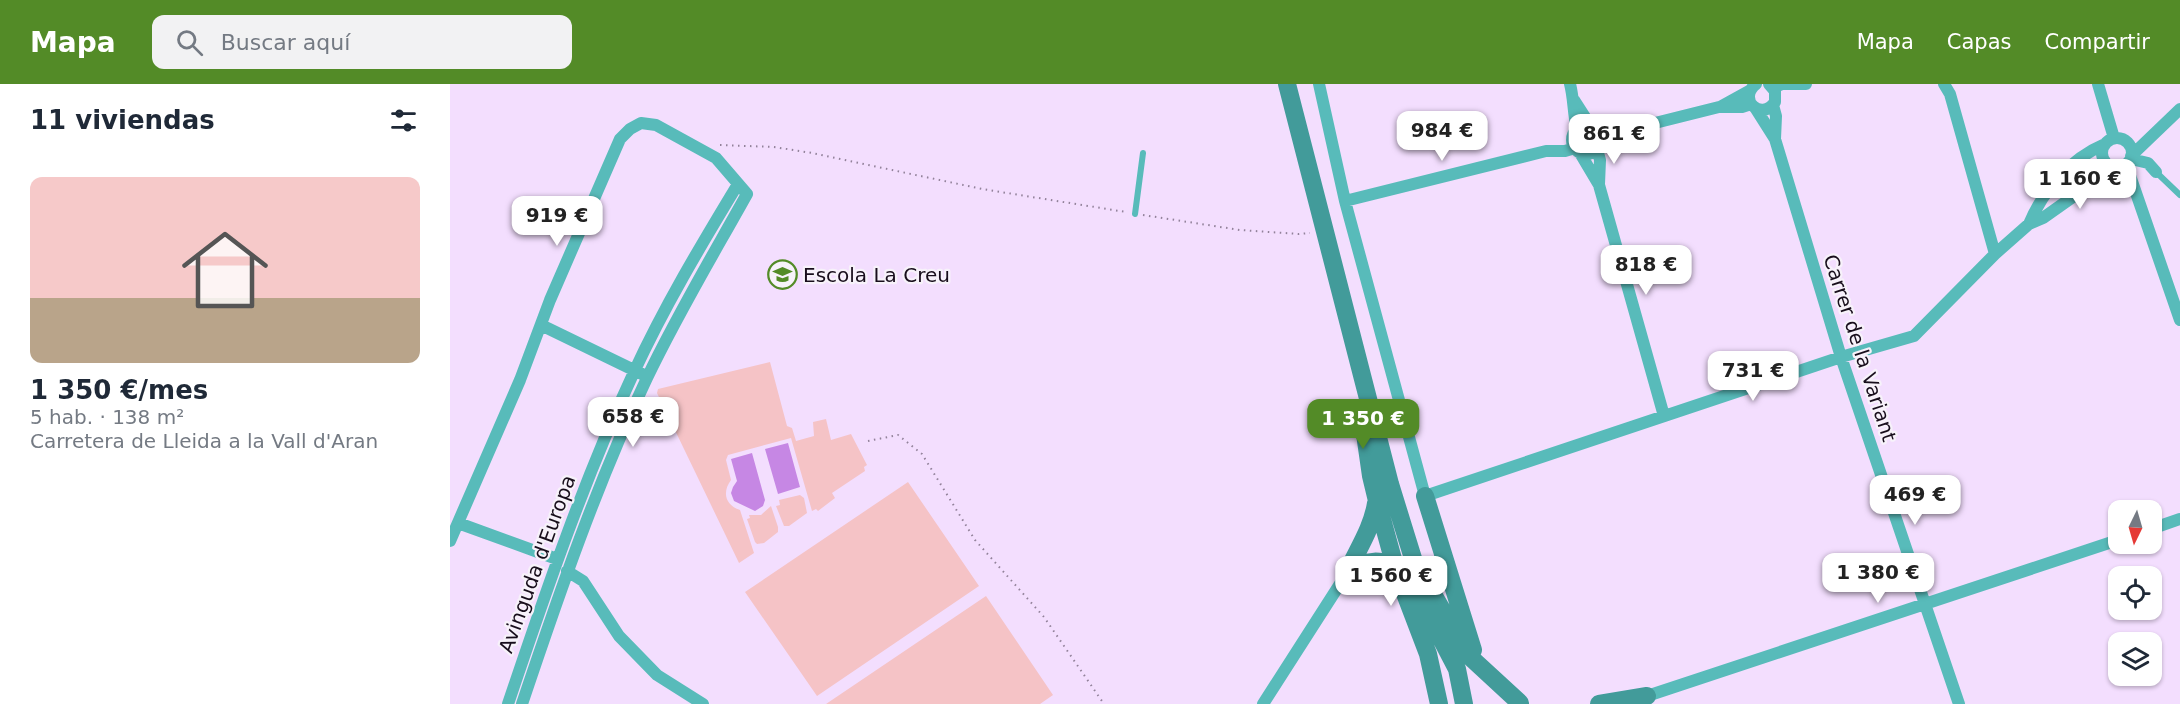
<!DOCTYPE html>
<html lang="es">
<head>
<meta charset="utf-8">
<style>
	:root { --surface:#fff; --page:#f2f2f3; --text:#1f2937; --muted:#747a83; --accent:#538b27 }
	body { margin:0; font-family:"DejaVu Sans",sans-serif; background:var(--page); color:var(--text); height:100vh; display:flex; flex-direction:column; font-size:22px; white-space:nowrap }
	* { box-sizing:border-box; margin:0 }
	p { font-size:20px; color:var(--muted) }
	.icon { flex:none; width:33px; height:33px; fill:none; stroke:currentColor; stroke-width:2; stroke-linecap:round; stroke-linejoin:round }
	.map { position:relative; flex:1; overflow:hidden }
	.panel { display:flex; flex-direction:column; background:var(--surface); width:450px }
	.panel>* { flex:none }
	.needle { width:39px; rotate:185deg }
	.tools { position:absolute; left:1658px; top:416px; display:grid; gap:12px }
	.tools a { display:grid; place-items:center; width:54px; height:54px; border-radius:12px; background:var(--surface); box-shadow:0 2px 4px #0004; font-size:30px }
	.price { position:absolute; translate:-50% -51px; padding:0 14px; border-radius:12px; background:#fff; color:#222; font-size:20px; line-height:39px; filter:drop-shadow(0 2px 3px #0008) }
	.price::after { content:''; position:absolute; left:50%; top:36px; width:18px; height:14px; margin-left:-9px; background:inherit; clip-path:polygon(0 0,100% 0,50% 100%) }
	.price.active { background:var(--accent); color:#fff }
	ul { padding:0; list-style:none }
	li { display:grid; align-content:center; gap:12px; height:318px; padding:0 30px }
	li span { display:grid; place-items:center; height:186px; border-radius:12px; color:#555 }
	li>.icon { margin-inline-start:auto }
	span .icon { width:108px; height:108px; fill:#fffc; stroke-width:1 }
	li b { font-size:26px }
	h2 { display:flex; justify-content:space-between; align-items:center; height:72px; padding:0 30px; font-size:26px }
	header { display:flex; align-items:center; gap:36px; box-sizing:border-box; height:84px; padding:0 30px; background:var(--accent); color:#fff }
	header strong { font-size:28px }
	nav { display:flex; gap:33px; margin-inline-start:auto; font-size:21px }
	.search { width:420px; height:54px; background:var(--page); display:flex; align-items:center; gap:15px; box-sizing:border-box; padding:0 21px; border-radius:12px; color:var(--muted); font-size:22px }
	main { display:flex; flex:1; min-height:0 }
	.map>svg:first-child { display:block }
</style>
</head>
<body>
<header>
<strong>Mapa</strong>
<div class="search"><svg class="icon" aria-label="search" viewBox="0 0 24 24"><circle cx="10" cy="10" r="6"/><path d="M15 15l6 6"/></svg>Buscar aquí</div>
<nav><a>Mapa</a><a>Capas</a><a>Compartir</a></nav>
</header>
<main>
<section class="panel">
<h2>11 viviendas<svg class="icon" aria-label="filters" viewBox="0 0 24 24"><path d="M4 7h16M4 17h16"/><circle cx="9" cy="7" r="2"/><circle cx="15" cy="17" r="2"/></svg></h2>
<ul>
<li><span style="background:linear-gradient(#f6c9c9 65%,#b9a48a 0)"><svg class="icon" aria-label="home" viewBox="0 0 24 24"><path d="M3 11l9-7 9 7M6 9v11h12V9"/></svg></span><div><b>1 350 €/mes</b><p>5 hab. · 138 m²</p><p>Carretera de Lleida a la Vall d'Aran</p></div></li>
</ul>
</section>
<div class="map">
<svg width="1730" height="620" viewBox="0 0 1730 620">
	<rect width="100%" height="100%" fill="#f3defe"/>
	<path fill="#f5c3c6" d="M320,278L337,342L342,344L346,357L364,352L363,338L376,335L381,356L401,350L417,381L414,383L415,387L382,409L385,414L368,427L366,425L362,427L341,354L278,371L276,376L281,396C272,408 275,421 290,426L304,469L289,479L207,309L208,305Z
		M458,398L529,502L367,612L295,508Z
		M350,411L354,414L357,429L339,442H334L326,422L330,421L329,416Z
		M321,422L328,443V448L314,459L307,460L305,458L297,435L300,434L299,431H311Z
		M536,512L603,611L590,620H376Z"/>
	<path fill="#c687e4" d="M338,359L350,403L328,410L315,365Z
		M302,369L315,416L313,422L305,427L284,417L281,409L283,403L287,397L281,375Z"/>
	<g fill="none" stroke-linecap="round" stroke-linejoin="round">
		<path stroke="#92829a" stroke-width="2" stroke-dasharray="1.5 4.5" stroke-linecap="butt" d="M270,61L324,63L362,69L532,105L676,128
			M693,131L790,146L849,150L860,149
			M418,357L448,351L472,370L525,456L594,533L654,620"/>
		<path stroke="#58bbba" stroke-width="6" d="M1706,88L1730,111
			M685,130L693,69"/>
		<path stroke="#58bbba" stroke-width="12" d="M869,0L895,117L975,412L1391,273L1464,252L1545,170L1579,140L1593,134L1651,93L1661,83
			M1120,0C1124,15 1123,30 1127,45
			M1306,0C1287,15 1311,38 1325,18V7L1319,0
			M1494,0L1500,10L1545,170
			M1648,0L1664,54
			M1323,4L1332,0H1356
			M1124,16L1142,44
			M1323,21L1326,32L1325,55
			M1270,23L1299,7
			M1306,25L1325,55L1391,273L1509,620
			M1122 56a14 14 0 1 1 28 0a14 14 0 1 1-28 0Z
			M1147,48L1156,44L1179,45
			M1652 69a15 15 0 1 1 30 0a15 15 0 1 1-30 0Z
			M1150,57L1181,45L1269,23H1292L1301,20
			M1147,65L1150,76L1149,100
			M1130,69L1149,101L1214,332
			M1681,72L1730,25
			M1681,75L1698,79L1706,88
			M1676,80L1730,236
			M895,117L1096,67H1115L1125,64
			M1579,140C1594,105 1620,75 1655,60
			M91,241L192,290
			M8,439L107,475
			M1701,445L1730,435
			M0,457L70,296L100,216L170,55L180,45L191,39L206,41L266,74L297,110C263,171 227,231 197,294C147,399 109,510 72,620
			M117,487L133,497L169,552L207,591L253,620
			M1197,612L1668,456
			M58,620C96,507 134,395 184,288C214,223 251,161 288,100
			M813,620L897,489"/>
		<path stroke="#429b9a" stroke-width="18" d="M837,0L940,400L983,539L1007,585L1014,620
			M913,336L921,392L927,417L946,486L978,570L989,620
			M975,412L1023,566
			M897,489C915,476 934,471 950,491
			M897,489C907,466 922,445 926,419
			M984,512L1019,572L1070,619
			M1149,620L1197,612"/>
	</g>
	<defs>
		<symbol id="school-ring" viewBox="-11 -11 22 22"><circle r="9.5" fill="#f7f2fa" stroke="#538b27" stroke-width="1.5"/><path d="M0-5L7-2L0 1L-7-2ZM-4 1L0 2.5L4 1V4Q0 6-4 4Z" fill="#538b27"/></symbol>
	</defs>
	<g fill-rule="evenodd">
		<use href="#school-ring" x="316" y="174" width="33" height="33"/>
	</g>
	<g text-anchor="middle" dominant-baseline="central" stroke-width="4.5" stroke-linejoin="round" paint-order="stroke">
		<g font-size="20" fill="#180e1c" stroke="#f7f2fa" text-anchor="start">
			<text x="353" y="191">Escola La Creu</text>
		</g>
		<g font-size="20" fill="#180e1c" stroke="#f7f2fa">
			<text transform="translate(1410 264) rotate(72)">Carrer de la Variant</text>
			<text transform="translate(87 480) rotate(-70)">Avinguda d'Europa</text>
		</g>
	</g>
</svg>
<div class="tools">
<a><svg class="needle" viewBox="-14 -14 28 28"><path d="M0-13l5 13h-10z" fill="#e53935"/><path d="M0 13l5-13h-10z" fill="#747a83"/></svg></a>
<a><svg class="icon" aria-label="locate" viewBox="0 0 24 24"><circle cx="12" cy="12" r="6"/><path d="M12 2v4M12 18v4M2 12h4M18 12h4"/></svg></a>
<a><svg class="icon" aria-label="layers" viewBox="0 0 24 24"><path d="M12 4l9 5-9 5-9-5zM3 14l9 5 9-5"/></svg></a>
</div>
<b class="price" style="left:992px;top:78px">984 €</b>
<b class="price" style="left:1164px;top:81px">861 €</b>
<b class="price" style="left:1630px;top:126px">1 160 €</b>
<b class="price" style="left:107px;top:163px">919 €</b>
<b class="price" style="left:1196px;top:212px">818 €</b>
<b class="price" style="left:1303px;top:318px">731 €</b>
<b class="price" style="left:183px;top:364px">658 €</b>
<b class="price active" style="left:913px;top:366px">1 350 €</b>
<b class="price" style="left:1465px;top:442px">469 €</b>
<b class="price" style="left:1428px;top:520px">1 380 €</b>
<b class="price" style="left:941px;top:523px">1 560 €</b>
</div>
</main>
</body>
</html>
